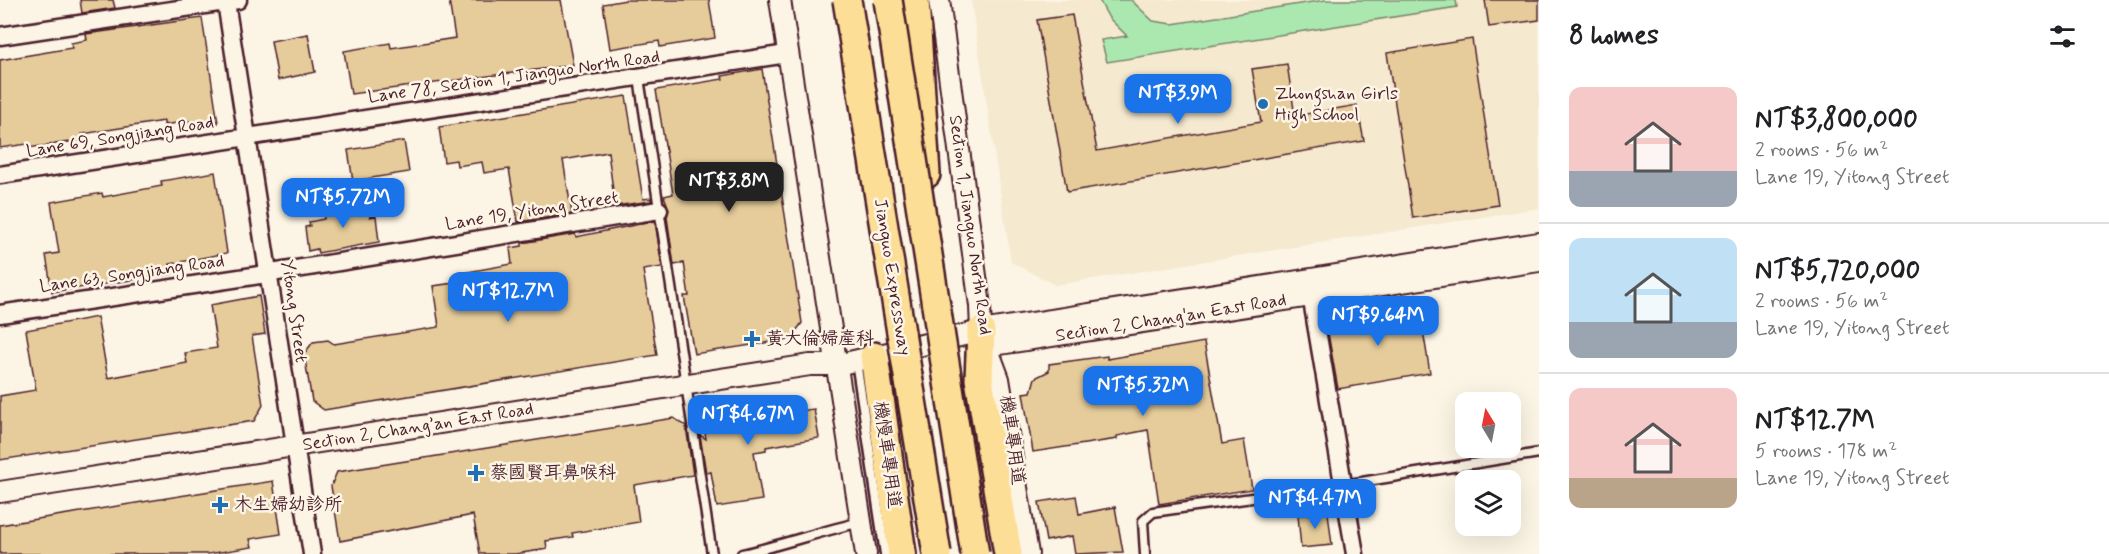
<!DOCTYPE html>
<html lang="en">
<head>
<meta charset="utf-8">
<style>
	:root { --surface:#fff; --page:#f6f6f6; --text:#202124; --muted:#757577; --line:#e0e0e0; --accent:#1a73e8 }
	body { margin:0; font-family:Mynerve,"LXGW WenKai TC",sans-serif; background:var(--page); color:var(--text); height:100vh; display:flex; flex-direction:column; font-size:22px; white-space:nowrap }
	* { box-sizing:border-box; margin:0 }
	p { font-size:20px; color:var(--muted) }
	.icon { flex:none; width:33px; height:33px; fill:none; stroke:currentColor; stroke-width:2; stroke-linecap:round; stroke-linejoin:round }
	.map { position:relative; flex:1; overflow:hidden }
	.sheet { display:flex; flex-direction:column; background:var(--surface); width:570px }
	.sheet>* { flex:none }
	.needle { width:39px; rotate:350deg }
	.controls { position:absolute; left:1455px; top:392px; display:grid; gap:12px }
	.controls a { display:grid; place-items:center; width:66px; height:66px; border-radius:12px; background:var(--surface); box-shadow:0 6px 24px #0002; font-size:30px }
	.price { position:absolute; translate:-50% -51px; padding:0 14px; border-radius:12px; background:var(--accent); color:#fff; font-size:20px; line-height:39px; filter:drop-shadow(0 2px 3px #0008) }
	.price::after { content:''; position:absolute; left:50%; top:36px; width:18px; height:14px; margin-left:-9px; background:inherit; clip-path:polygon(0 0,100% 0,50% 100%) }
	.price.on { background:#222; color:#fff }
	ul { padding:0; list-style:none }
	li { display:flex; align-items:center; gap:18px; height:150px; padding:0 30px }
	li+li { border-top:2px solid var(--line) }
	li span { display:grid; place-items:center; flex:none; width:168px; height:120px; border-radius:12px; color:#555 }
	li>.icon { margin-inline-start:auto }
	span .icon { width:72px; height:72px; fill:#fffc; stroke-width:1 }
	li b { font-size:26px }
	h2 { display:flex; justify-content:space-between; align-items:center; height:72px; padding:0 30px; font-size:26px }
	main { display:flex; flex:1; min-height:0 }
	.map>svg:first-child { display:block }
</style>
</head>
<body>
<main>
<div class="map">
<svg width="1539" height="554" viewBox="0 0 1539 554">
	<rect width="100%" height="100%" fill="#fcf5e5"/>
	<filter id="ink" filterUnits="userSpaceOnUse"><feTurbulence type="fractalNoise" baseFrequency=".0167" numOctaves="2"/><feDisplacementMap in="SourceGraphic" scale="12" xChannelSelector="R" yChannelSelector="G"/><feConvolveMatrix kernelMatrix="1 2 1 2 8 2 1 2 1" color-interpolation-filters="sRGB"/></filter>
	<g filter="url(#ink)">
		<path fill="#f5e9cf" d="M971,0H1539V208L1055,285L1011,262Z"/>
		<path fill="#aae8af" stroke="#7a846d" stroke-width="1.5" d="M1099,0H1131L1153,21L1172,24L1325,0H1456L1457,7L1107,62L1101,40L1127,36L1109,18Z"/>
		<path fill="#e6cc9b" stroke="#4a1f2b" stroke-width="1.5" d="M80,0H113L115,8L82,13Z
			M449,0H561L573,65L351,94L344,51L390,43L391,48L455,38Z
			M626,0H709L715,38L660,47L659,41L610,49L603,4Z
			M1485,0H1539V20L1489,27Z
			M1072,15L1097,151L1261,122L1252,69L1287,64L1295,116L1357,105L1364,141L1067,192L1037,20Z
			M202,18L218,123L190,127L189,121L164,125V121L82,134L83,140L28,148L27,144L0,148V60L72,48L71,43L87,40L86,34Z
			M308,34L315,72L278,80L271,41Z
			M1472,39L1498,205L1413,218L1387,53Z
			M762,69L802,323L790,339L694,354L684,296H689L684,263L674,265L667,217L669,209L664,196L673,194L656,90L723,79L722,76Z
			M626,96L643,199L651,198V201L615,206L608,152L563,160L572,214L518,222L509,169L484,173L482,162L457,166L456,160L444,162L439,127Z
			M404,141L409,172L353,181L348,150Z
			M215,172L227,253L170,264L172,274L52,292L46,255L59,253L51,202L102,193L103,197L162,186L161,181Z
			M340,203H368L370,217L376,216L379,242L318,253L317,249L308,251L305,227L310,226L309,222L324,219L323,211L331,210Z
			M655,221L662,267L643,270L657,355L324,410L312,401L304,354L313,342L328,340L334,344L439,327L433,286L468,281L467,272L512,264L510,248L522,246V243L575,234L576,237Z
			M259,296L265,334L252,336L263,405L254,421L0,460V396L36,390L26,330L97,317L108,378L187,363L185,353L217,348L210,305Z
			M1419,306L1430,373L1338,389L1326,322Z
			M1204,342L1222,444L1244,440L1252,489L1159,504L1148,430L1117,436V439L1033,452L1023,393L1031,392L1035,378L1049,371V364L1107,356V359Z
			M783,401L785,413L814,409L819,438L766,447V450L754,452L762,500L717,507L711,472L706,473L700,435L706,439L702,413Z
			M674,418L686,426L693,475L634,485L639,522L572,533L573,537L546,541L547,549L515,554H480L473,515L340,541L331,486L337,472Z
			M273,481L281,534L250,539L252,547L208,554H0V525Z
			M1076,496L1079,514L1115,507L1123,552L1075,554L1072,536L1046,541L1039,502Z
			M1328,513L1332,545L1301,548L1298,515Z"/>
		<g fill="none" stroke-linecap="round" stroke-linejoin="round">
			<defs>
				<path id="service" d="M639,78L712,554
					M856,361L885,554
					M742,554C782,545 821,531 861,522
					M1145,554L1143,521L1153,512L1343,485L1539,453"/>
				<path id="minor" d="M226,2L312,554
					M0,36L238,0
					M0,175L787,54
					M1309,283L1355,554
					M0,314L253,276L659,210"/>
				<path id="tertiary" d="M780,0L866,554
					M939,0L980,306L981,331L999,379L1028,554
					M980,347L1539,261
					M0,492L810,365H837L981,331L1539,243"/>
				<path id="trunk" d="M915,0L926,174
					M981,331L979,379L1008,554
					M874,356L902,554"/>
			</defs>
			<use href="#service" stroke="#4a1f2b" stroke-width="13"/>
			<use href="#minor" stroke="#4a1f2b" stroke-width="21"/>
			<use href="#tertiary" stroke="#4a1f2b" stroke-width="24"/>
			<use href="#trunk" stroke="#4a1f2b" stroke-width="32"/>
			<use href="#service" stroke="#fcf5e5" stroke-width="8"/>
			<use href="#minor" stroke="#fcf5e5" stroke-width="16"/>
			<use href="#tertiary" stroke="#fcf5e5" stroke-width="20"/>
			<use href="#trunk" stroke="#fdde96" stroke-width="27"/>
			<defs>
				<path id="trunk-bridge" d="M847,0L937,554
					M888,0L975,554"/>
			</defs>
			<use href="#trunk-bridge" stroke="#4a1f2b" stroke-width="32" stroke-linecap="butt"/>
			<use href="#trunk-bridge" stroke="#fdde96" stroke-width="27"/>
		</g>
	</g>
	<g fill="#1f6fb2" stroke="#fcf5e5" stroke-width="2">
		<circle cx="1263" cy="104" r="6"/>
		<path d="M749 330h6v6h6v6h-6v6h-6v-6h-6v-6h6z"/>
		<path d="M473 464h6v6h6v6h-6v6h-6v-6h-6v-6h6z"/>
		<path d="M217 496h6v6h6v6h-6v6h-6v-6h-6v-6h6z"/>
	</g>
	<g text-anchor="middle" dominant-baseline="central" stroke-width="5" stroke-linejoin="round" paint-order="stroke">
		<g font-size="18" fill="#4a1f2b" stroke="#fcf5e5">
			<text transform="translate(514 77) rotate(-8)">Lane 78, Section 1, Jianguo North Road</text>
			<text transform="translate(120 137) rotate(-9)">Lane 69, Songjiang Road</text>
			<text transform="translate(532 211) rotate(-9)">Lane 19, Yitong Street</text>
			<text transform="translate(970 225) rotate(82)">Section 1, Jianguo North Road</text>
			<text transform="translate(132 274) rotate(-8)">Lane 63, Songjiang Road</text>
			<text transform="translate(892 277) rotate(81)">Jianguo Expressway</text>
			<text transform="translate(294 311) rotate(82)">Yitong Street</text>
			<text transform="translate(1171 318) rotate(-9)">Section 2, Chang'an East Road</text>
			<text transform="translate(418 427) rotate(-9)">Section 2, Chang’an East Road</text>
			<text transform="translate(1012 440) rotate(82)">機車專用道</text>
			<text transform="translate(887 455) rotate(82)">機慢車專用道</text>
		</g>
		<g font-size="18" fill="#4a1f2b" stroke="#fcf5e5" text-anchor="start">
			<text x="1275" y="94">Zhongshan Girls<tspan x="1275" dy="21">High School</tspan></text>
			<text x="766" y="339">黃大倫婦產科</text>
			<text x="490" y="473">蔡國賢耳鼻喉科</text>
			<text x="234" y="505">木生婦幼診所</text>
		</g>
	</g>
</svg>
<div class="controls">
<a><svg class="needle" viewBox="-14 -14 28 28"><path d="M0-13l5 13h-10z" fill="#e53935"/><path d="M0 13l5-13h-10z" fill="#757577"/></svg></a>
<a><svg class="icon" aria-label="layers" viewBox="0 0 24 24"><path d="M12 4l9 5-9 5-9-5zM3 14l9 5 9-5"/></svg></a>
</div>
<b class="price" style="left:1178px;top:125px">NT$3.9M</b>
<b class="price on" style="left:729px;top:213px">NT$3.8M</b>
<b class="price" style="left:343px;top:229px">NT$5.72M</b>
<b class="price" style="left:508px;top:323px">NT$12.7M</b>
<b class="price" style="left:1378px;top:347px">NT$9.64M</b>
<b class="price" style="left:1143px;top:417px">NT$5.32M</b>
<b class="price" style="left:748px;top:446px">NT$4.67M</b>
<b class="price" style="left:1315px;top:530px">NT$4.47M</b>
</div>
<section class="sheet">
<h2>8 homes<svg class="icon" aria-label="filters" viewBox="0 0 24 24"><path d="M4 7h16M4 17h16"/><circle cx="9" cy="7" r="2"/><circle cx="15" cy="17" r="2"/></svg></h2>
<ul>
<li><span style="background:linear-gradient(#f6c9c9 70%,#9aa5b1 0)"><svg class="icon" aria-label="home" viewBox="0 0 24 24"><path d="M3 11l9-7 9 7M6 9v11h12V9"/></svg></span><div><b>NT$3,800,000</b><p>2 rooms · 56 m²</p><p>Lane 19, Yitong Street</p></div></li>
<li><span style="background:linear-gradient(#bfe0f5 70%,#9aa5b1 0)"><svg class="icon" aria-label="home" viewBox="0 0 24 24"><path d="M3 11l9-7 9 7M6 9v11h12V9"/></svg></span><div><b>NT$5,720,000</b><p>2 rooms · 56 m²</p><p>Lane 19, Yitong Street</p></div></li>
<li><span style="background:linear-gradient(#f6c9c9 75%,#b9a48a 0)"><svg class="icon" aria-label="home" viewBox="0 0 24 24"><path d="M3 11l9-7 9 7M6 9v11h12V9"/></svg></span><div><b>NT$12.7M</b><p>5 rooms · 178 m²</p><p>Lane 19, Yitong Street</p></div></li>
</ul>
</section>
</main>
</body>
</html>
